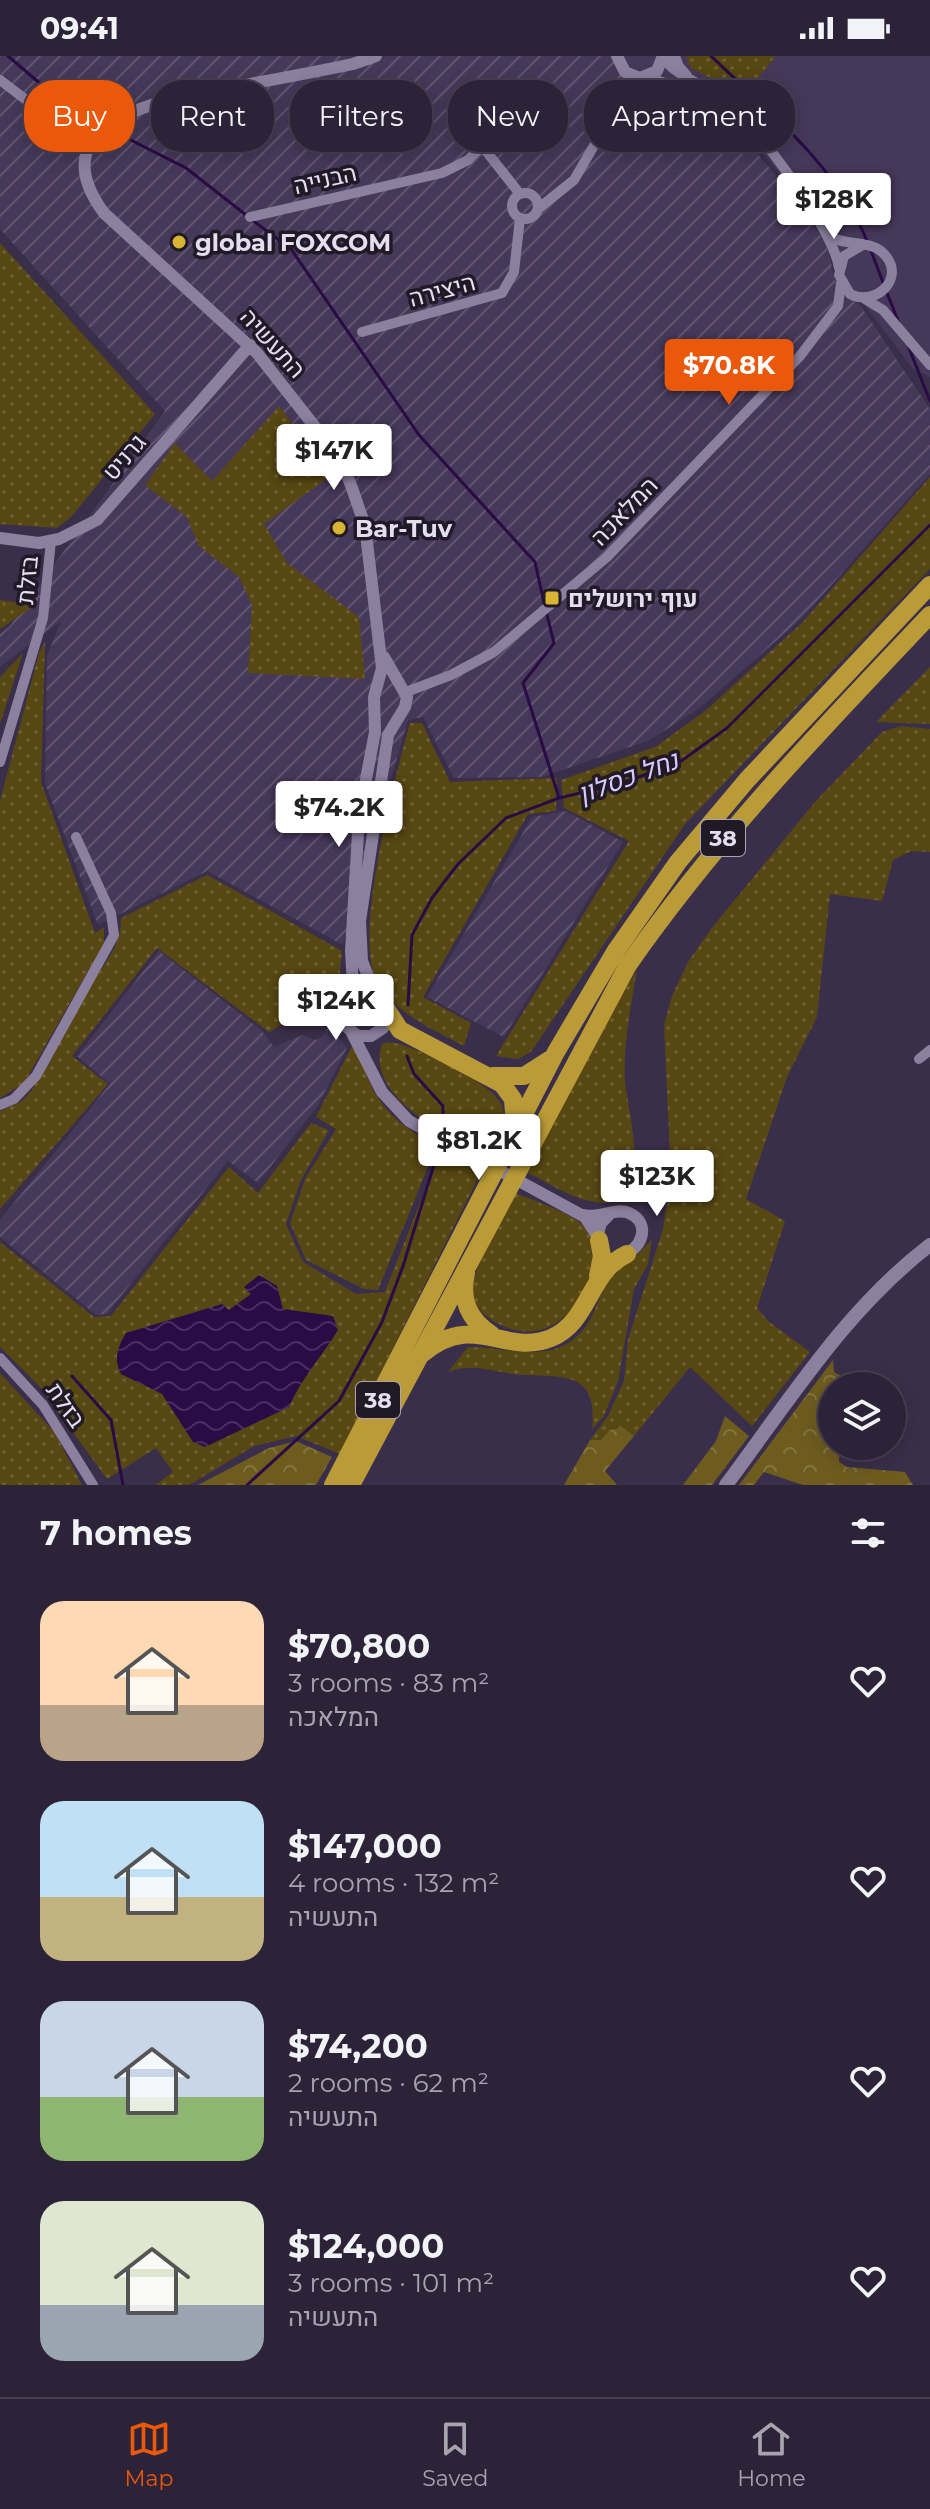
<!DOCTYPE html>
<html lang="en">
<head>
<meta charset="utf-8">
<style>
	:root { --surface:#2c2338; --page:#342b40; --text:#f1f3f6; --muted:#a6a4ae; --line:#484053; --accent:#ea580c }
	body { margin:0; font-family:Montserrat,Heebo,sans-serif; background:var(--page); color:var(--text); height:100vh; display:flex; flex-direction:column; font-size:30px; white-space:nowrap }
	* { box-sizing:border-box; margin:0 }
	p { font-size:26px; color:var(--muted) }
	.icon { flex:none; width:44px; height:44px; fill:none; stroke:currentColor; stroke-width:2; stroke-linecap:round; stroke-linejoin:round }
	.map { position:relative; height:1429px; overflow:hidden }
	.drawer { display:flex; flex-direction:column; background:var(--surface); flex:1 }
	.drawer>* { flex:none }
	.banner { position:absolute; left:24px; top:24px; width:882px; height:72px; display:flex; gap:16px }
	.buttons { position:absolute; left:818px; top:1316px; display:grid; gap:16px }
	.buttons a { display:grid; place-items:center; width:88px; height:88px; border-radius:50%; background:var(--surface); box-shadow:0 4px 20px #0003,0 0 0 2px var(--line); font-size:40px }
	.price { position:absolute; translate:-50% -68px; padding:0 18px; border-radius:8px; background:#fff; color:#222; font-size:26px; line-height:52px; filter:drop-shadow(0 2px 4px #0008) }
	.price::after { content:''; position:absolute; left:50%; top:48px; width:24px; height:18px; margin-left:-12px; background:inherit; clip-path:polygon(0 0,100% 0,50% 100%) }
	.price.current { background:var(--accent); color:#fff }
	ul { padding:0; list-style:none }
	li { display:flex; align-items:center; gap:24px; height:200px; padding:0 40px }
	li span { display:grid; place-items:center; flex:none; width:224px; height:160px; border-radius:24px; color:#555 }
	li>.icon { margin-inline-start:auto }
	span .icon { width:96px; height:96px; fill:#fffc; stroke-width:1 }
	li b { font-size:34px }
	h2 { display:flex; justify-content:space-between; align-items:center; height:96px; padding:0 40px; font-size:34px }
	.pill { padding:0 28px; border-radius:32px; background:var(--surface); box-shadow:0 4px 20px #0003,0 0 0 2px var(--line); font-size:28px; line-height:72px }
	.pill.current { background:var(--accent); color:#fff }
	.status { display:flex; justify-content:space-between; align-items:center; height:56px; padding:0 40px; background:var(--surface); direction:ltr }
	.status svg { height:22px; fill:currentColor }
	.tab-bar { display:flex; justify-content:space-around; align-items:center; height:112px; border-top:2px solid var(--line); background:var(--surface); font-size:22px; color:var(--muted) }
	.tab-bar a { display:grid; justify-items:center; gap:4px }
	.tab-bar .current { color:var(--accent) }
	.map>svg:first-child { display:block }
</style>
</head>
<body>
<div class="status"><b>09:41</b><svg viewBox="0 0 49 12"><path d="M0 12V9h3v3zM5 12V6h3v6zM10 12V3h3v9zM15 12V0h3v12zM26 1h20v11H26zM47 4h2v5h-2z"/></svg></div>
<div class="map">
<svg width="930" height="1429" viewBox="0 0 930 1429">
	<defs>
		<pattern id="industrial-furrows" width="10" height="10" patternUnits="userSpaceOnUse" patternTransform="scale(2)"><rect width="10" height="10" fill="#463859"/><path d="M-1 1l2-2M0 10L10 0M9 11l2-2" fill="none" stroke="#615471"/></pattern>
		<pattern id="grass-dots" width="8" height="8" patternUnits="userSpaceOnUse" patternTransform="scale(2)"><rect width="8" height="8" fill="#574712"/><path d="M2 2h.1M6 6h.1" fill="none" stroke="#6f6135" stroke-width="1.8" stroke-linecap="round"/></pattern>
		<pattern id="forest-crowns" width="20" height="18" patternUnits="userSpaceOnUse" patternTransform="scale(2)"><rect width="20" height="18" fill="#6e5c1f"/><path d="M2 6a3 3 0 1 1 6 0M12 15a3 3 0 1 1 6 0" fill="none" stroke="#837340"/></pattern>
		<pattern id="water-waves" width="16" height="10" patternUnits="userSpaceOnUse" patternTransform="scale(2)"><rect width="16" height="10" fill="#290b45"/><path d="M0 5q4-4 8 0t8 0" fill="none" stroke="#482e60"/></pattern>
	</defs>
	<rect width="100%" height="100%" fill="#3a2f4a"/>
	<path fill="#463859" d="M616,0H930V321L913,313L864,248L838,231L829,188L797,138L736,66L631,21Z"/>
	<path fill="url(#industrial-furrows)" d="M0,0H612L626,21L655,27L693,40L726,60L798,146L826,188L838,235L860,249L930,353V418L803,561L701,651L650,684L542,721L454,722L423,661L408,664L343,889L207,815L98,869L45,727L47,600L61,565L0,611V578L10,570L165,355L0,173Z
		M566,755L623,786L504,981L427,941L532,761Z
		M159,895L261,974L274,991L303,979L316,984L322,981L329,969L347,992L318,1049L258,1127L228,1105L107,1258L96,1259L0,1181V1164L110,1028L77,1000Z"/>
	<path fill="url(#grass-dots)" d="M686,0H776L752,29L736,35L691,12Z
		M0,187L155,358L71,461L57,472L0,468Z
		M279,350L332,419L264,468L287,507L359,561L365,623L248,617L252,549L239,521L199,490L187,461L145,429L175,387L212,425Z
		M930,421V513L685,768L531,996L518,1003L496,1000L629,785L564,752L561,724L655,691L704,656L803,566Z
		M0,544L35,549L0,573Z
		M45,586L41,726L95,877L104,871V887L24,1027L0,1042V745L39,597Z
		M23,597L0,668V621Z
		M930,611V668L876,666Z
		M410,667H422L450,726L557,722L556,755L528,758L423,941L471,967L464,990C432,973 396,958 377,925C352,881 396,718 410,667Z
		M901,670L930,673V796L911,795L893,804L882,845L830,838L817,961L787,1021L746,1143L785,1165L757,1252L768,1265L810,1296L752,1370L690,1311L634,1380L624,1372L601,1384H590L608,1360L624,1325L628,1284L663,1173L671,1121L664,969L672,940L688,906L711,873L815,746L882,676Z
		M207,819L342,895L337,944L313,951L269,976L157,892L72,1000L108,1028L0,1153V1055L22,1045L32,1034C50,1001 68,967 87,935C101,912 122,891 121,862Z
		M637,914C631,950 623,987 625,1024C627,1057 660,1162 590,1145C569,1141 547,1126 528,1117L596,980Z
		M354,986C376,1047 381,1056 436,1091L378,1234L364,1233L306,1204L290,1167L305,1123L336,1073L316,1061Z
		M388,986C410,987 492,1027 501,1048C509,1065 498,1085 492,1102C454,1083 364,1043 382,988Z
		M311,1067L329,1074L301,1124L286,1168L303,1206L356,1238L385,1236L441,1093L481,1116L340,1398L296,1380L254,1390L189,1429H155L173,1416L156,1392L107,1423L40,1331L0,1291V1186L94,1261L111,1260L229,1111L258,1137Z
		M516,1137C536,1146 567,1155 583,1169C616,1198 568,1308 495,1266C485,1260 474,1251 473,1239C470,1211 503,1162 516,1137Z
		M652,1183L648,1208L634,1233L618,1325L604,1360L592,1373C599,1310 558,1323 514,1318C490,1315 470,1307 448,1316L468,1291C511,1291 559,1312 588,1267C597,1253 600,1235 611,1222C624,1208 640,1198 652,1183Z
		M0,1317L55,1377L82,1429H0Z"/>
	<path fill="url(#forest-crowns)" d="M833,1304L834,1316L855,1328L832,1330V1390H840L839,1406L847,1411L905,1416L913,1429H803L764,1416L754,1429H739Z
		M725,1360L749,1380L712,1429H683L716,1385Z
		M624,1372L634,1380L605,1415L617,1429H564L590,1384H601L610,1374Z
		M296,1385L332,1401L316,1429H198L269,1392Z"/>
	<path fill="url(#water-waves)" d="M259,1219L277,1230L283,1253L333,1260L338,1274C322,1300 301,1323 289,1351L205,1391L193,1386L162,1338L121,1318C113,1304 118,1290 126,1277L222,1248L229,1254L251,1238L244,1231Z"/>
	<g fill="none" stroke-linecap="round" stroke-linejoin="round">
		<path stroke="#290b45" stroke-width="3" d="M8,0L71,54L101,69
			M711,0C768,55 837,110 867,185
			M111,74L186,112L246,159
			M252,164L291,193L419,379L535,506L544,547
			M870,192L884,229
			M887,237L899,267
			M909,292L930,345
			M546,555L554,587L523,627L559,742
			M408,949L412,879L432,842L458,808L506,762L559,742L618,728L677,708L727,672L930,469
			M407,1000L414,1018L443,1050V1079
			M72,1320L111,1364L123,1429
			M247,1429L339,1345L382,1266L403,1210L441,1086"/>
		<path stroke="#8c809f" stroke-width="10" d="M663,1C676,22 706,28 724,43C756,69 833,172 839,212
			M646,21L685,33L741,66
			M0,24L88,91
			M512 150a13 13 0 1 1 26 0a13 13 0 1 1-26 0Z
			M539,152L574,124L634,21
			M250,161L442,117L468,104L482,90L520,138
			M827,179C845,191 872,183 885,199C906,223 875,251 850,238L839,219L844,200L861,190
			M865,243L883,254L930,309
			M362,276L502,237L514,216L520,162
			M406,636L451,619L494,596L607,501L800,300L838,250L841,227
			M0,706L43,562L51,485
			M919,1003L930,994
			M0,1049L14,1043L36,1020L114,879L111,857L76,781
			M0,1302L43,1349L93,1429"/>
		<path stroke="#8c809f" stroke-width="12" d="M617,0L625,16L640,22L657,15L663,0
			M674,0L678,11L686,20
			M0,482L39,487L59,483L97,464L250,289
			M376,940L362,905L360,865L388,679L405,651L407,641L384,601
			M348,946L362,937L378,941L387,957L383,972L371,980H358L348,972L343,959L353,930L351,895L359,760L375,676L374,641L382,612L365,470L352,432L341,404L257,297L104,157C33,61 175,41 239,30C277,23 315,16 353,8L376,0
			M352,977L382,1036L409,1065L585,1161L598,1181
			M584,1159C599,1163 615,1151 629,1157C652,1167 642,1195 621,1199
			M598,1178L601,1167L610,1158"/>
		<path stroke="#8c809f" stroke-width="14" d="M726,1429C789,1345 846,1253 930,1189"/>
		<path stroke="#ba9b37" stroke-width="18" d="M387,954L400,974L502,1028L513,1043L515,1072
			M492,1020H524L549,1004
			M466,1217C460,1245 469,1264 492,1279
			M598,1220L602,1200L599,1184
			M422,1298C474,1254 505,1301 551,1282C590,1266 589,1215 627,1198
			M333,1429L556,996L615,896L678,806L747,724L930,529
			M351,1429L628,909C719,779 821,674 930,559"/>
	</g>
	<g fill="#d9b334" stroke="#1f1a26" stroke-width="3">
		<circle cx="179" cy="186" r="8"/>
		<circle cx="339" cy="472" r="8"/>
		<rect x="544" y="534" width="16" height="16" rx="4"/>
	</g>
	<g text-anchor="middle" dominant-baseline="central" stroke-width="7" stroke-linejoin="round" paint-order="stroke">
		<g fill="#1f1a26" stroke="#a9a3b3" stroke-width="2">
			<rect x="701" y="764" width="44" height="36" rx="6"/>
			<rect x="356" y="1326" width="44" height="36" rx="6"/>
		</g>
		<g font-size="22" font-weight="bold" fill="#e4deef">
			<text x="723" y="782">38</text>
			<text x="378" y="1344">38</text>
		</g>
		<g font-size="24" fill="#e4deef" stroke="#1f1a26">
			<text transform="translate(325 123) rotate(-13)">הבנייה</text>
			<text transform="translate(442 234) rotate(-15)">היצירה</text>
			<text transform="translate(273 287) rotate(48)">התעשיה</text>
			<text transform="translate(124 401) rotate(-49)">גרניט</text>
			<text transform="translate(624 455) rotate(-46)">המלאכה</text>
			<text transform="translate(27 524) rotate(-84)">בזלת</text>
			<text transform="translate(66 1349) rotate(55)">בזלת</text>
		</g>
		<g font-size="24" font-weight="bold" fill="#e4deef" stroke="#1f1a26" text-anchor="start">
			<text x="195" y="186">global FOXCOM</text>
			<text x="355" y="472">Bar-Tuv</text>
			<text x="568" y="542">עוף ירושלים</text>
		</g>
		<g font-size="26" font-style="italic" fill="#ddc7ff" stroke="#1f1a26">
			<text transform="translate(628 721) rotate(-20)">נחל כסלון</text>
		</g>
	</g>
</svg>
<div class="buttons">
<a><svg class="icon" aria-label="layers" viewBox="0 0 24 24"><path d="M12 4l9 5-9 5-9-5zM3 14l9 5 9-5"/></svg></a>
</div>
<b class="price" style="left:834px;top:185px">$128K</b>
<b class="price current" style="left:729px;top:351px">$70.8K</b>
<b class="price" style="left:334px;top:436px">$147K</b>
<b class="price" style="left:339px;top:793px">$74.2K</b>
<b class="price" style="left:336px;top:986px">$124K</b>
<b class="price" style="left:479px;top:1126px">$81.2K</b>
<b class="price" style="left:657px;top:1162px">$123K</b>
<div class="banner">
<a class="pill current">Buy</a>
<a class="pill">Rent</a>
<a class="pill">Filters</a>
<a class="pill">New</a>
<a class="pill">Apartment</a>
</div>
</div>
<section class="drawer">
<h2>7 homes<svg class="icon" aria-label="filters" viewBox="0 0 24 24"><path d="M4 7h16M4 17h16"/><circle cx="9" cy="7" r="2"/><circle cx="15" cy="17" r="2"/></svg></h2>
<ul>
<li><span style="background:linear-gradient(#ffd9b3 65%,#b9a48a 0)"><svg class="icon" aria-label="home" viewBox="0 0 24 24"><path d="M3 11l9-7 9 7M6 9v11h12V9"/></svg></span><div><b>$70,800</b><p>3 rooms · 83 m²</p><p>המלאכה</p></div><svg class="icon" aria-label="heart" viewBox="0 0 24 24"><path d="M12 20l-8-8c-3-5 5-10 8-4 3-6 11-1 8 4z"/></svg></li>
<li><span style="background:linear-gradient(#bfe0f5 60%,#c2b280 0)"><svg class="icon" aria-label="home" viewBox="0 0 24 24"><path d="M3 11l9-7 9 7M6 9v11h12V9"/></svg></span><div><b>$147,000</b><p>4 rooms · 132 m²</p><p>התעשיה</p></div><svg class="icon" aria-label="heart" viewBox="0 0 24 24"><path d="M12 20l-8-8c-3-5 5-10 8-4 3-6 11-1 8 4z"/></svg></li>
<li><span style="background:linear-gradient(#c9d6e8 60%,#8fb573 0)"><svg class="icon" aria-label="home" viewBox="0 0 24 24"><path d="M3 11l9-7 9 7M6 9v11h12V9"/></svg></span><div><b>$74,200</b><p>2 rooms · 62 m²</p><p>התעשיה</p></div><svg class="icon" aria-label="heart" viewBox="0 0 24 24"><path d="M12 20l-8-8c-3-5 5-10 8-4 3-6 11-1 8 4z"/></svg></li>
<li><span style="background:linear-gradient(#dfe7d0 65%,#9aa5b1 0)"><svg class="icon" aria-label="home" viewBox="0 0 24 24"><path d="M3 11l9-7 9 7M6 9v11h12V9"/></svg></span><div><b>$124,000</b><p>3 rooms · 101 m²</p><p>התעשיה</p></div><svg class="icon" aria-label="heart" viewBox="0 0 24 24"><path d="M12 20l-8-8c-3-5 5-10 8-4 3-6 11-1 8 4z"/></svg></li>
</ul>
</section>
<nav class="tab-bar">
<a class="current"><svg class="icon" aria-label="map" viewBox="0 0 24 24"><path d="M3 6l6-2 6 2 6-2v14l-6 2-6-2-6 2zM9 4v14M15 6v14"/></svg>Map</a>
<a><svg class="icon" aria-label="saved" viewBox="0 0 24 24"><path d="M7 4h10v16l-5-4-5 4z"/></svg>Saved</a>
<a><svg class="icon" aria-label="home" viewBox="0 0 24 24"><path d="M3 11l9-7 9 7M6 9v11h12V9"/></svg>Home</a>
</nav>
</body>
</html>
